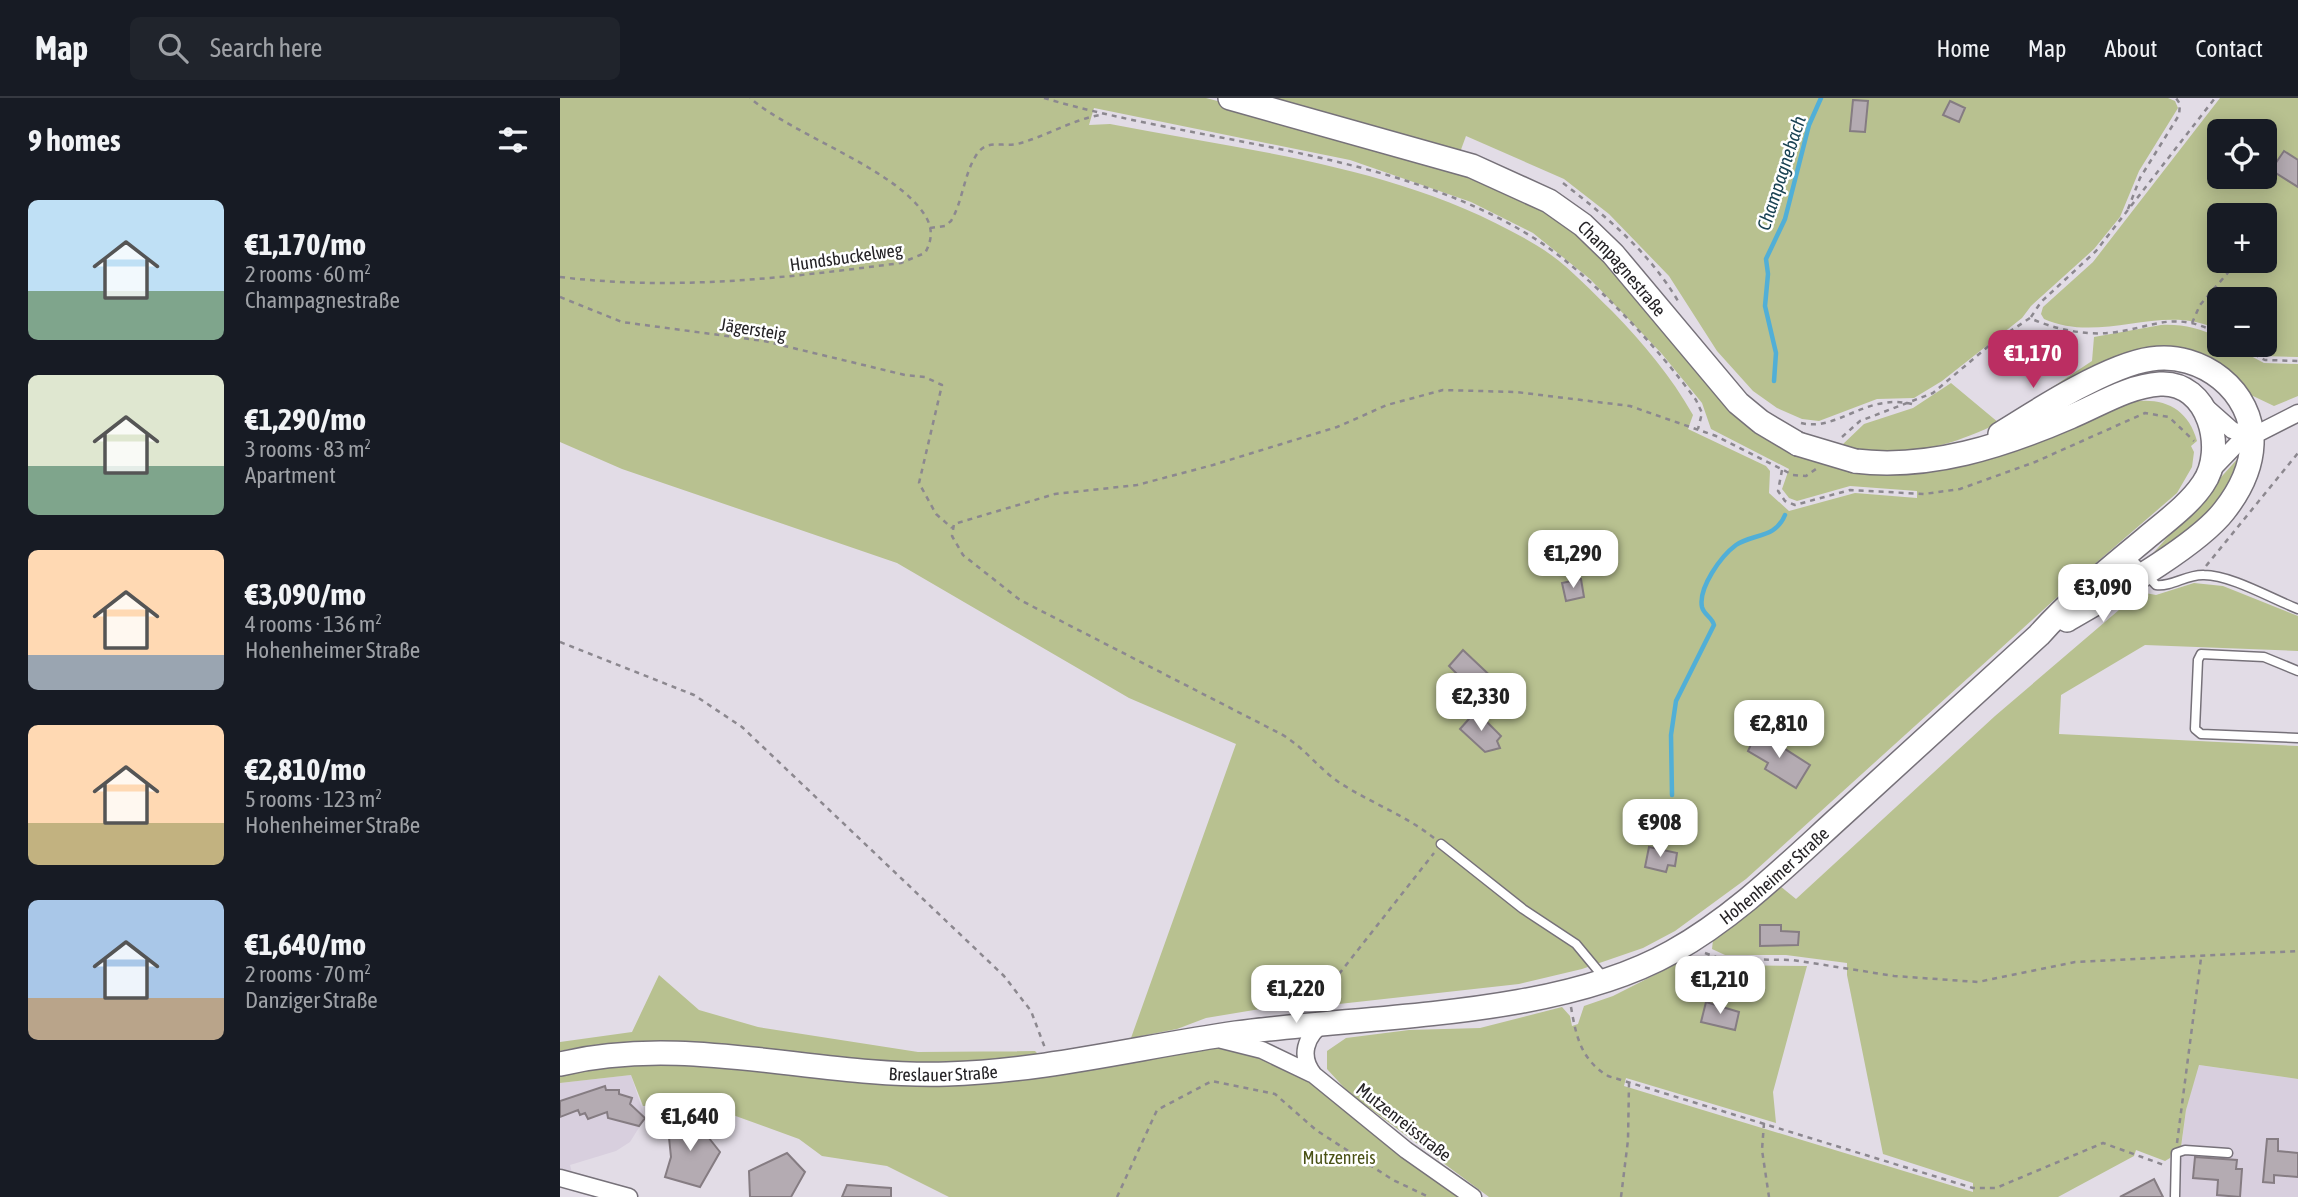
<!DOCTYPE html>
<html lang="en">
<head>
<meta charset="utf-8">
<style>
	:root { --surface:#171b24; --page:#20242c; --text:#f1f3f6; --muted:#9ea1a6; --line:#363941; --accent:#bb2e62 }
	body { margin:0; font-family:"Asap Condensed",sans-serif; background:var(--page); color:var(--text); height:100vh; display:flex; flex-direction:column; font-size:26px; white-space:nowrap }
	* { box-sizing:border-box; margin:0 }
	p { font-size:23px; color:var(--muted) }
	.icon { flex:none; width:38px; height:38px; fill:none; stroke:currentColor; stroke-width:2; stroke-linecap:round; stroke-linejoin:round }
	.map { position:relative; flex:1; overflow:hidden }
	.drawer { display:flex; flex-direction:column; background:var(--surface); width:560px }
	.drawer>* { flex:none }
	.fabs { position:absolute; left:1647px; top:21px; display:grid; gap:14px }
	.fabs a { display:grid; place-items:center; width:70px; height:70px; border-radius:10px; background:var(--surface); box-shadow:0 4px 18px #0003; font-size:35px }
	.price { position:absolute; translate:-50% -60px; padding:0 16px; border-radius:14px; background:#fff; color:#222; font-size:23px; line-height:46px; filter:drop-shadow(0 2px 4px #0008) }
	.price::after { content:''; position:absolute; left:50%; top:42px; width:21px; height:16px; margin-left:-10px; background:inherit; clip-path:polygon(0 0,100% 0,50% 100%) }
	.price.selected { background:var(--accent); color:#fff }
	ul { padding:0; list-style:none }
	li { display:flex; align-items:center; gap:21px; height:175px; padding:0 28px }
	li span { display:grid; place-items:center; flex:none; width:196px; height:140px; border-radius:10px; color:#555 }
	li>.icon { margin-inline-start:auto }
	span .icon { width:84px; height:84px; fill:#fffc; stroke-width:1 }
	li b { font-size:30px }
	h2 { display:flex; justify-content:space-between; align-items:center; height:84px; padding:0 28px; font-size:30px }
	header { display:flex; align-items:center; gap:42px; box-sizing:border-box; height:98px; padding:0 35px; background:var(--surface); border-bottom:2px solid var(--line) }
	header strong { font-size:33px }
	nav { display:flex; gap:38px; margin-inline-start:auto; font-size:24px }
	.search { width:490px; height:63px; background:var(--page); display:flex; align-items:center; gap:18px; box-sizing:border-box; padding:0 24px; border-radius:10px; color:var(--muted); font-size:26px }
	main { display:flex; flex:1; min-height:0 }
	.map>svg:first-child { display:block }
</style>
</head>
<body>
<header>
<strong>Map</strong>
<div class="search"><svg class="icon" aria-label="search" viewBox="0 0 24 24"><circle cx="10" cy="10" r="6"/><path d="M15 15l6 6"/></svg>Search here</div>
<nav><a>Home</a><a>Map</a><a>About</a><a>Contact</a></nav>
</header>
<main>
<section class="drawer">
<h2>9 homes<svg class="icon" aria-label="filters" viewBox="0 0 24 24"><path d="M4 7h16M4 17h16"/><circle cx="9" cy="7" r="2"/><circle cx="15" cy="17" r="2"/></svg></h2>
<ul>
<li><span style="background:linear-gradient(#bfe0f5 65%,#7fa58c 0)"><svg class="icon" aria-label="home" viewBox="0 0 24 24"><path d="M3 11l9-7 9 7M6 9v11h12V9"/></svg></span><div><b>€1,170/mo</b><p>2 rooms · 60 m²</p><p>Champagnestraße</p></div></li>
<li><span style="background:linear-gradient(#dfe7d0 65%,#7fa58c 0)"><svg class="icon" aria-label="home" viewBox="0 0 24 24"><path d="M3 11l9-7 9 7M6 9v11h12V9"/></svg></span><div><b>€1,290/mo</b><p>3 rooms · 83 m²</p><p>Apartment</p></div></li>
<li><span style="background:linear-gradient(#ffd9b3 75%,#9aa5b1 0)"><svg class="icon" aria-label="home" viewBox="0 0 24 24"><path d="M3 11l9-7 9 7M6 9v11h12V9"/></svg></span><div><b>€3,090/mo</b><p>4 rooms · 136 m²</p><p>Hohenheimer Straße</p></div></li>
<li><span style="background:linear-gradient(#ffd9b3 70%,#c2b280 0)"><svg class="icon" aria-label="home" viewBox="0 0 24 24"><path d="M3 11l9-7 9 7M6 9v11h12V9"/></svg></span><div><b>€2,810/mo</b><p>5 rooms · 123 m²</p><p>Hohenheimer Straße</p></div></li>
<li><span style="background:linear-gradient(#a9c7e8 70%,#b9a48a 0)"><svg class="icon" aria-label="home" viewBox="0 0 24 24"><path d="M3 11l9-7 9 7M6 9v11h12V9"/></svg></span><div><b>€1,640/mo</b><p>2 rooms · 70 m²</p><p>Danziger Straße</p></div></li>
</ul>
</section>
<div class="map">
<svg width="1738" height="1099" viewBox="0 0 1738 1099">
	<rect width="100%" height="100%" fill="#e2dce6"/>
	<path fill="#d8cfde" d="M1638,967L1738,981V1099H1619L1618,1074L1626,1012Z
		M71,977L85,1020L70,1044L56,1053L10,1067L12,1075L0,1072V985Z"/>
	<path fill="#b8c190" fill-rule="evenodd" d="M0,0H646L703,15L942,88L1014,131L1233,355C1353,408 1460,348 1571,304C1603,299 1628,310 1637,343L1631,348L1634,354L1632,369L1617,395L1515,483L1186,781L1115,833L1083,850L1022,871L959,886L752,909H712L646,920L617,931L571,940L676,646L569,600L337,465L62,371L0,344ZM534,10L790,62L911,104L973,135L1030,181L1102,256L1142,305L1151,331L1229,371L1222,391L1229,400L1237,403L1290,388L1357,393V400L1295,395L1229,413L1209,395L1210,373L1206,368L1128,331L1133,317C1111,278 1083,245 1052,213C1028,190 1005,164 976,147C847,69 695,54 550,26L529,27Z
		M698,0H1608L1615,3L1618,10L1579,73L1560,119L1534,151L1471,208L1462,220L1382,283L1354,300L1317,301L1259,323L1242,321L1217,310L1193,293L1157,253L1109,178L1049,116L1004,81L906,38L899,57Z
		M1660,0H1738V259L1702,258L1681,247H1704V201H1659V232C1602,203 1543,247 1484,221L1481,216L1483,209L1533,164ZM1659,33H1704V79H1659ZM1659,117H1704V163H1659Z
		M1601,227C1622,226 1640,230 1659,240V247H1670L1704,265L1738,266V298L1714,308L1693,298L1689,300L1640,257L1491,297L1488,292L1532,263L1534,239Z
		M1391,285L1439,325C1379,353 1345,359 1281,348L1304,326L1353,310Z
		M1680,358C1660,424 1642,427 1587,462Z
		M1634,485L1663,488L1738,518V553L1585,547L1501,597L1499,636L1738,648V981L1639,967L1626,1012L1621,1049L1612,1051L1610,1060L1605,1063L1576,1052L1574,1058L1498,1099H929L789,995L767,971V953L786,940L849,932L920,930L1002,909L1010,918L1012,928L1018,926L1024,908L1053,898L1128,860L1155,867L1247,868L1213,994L1216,1025L1066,980L1064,988L1413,1094V1085L1323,1056L1287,877V865L1226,857H1165L1152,851L1153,842L1220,788L1236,801L1435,618L1580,494L1596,497Z
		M99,877L139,912L198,929L358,954L475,953L478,956C422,964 365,966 308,963C199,956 110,929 0,953V944L72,934Z
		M650,950C741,956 831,1045 902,1099H389L327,1068L262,1058L239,1041L137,1004L83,1008L71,977L0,985V974L78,961L279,979Z"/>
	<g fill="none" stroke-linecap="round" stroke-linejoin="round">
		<path stroke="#51afd7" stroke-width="4.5" d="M1214,283L1216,255L1205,208L1208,176L1206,161L1225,121L1249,27L1261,0
			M1112,697L1111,637L1116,603L1154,527C1152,519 1144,517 1142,509C1138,490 1161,458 1176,447C1194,435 1215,441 1225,417"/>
	</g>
	<path fill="#b4abb2" stroke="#857c82" stroke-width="2" d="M1293,2L1308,3L1305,34L1290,33Z
		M1390,3L1405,10L1399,24L1383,17Z
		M1724,53L1738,62V89L1711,72Z
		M1021,481L1024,499L1006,503L1002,485Z
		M903,552L939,586L912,613L901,602L911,590L889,568Z
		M916,613L941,638L937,643L940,650L925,654L900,631Z
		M1197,633L1250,667L1236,690L1205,671L1208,665L1188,653Z
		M1089,749L1117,755L1115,768L1108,767L1106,774L1085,769Z
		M1200,827H1221V833L1239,834L1238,847L1200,848Z
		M1146,904L1179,914L1175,932L1141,924Z
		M45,988L46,992H59V996L72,1000L70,1006L85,1020L79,1028L48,1020L47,1014L28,1021L25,1015L20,1017L18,1012L0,1019V1003Z
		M133,1020L160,1054L140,1089L105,1079L111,1059L108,1030Z
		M1707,1041H1718V1053L1738,1055V1079L1714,1077V1085L1703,1084Z
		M227,1055L245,1074L231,1099H190L189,1073Z
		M1635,1059L1677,1062L1676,1071H1682L1680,1099L1657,1097L1658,1082L1633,1080Z
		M1594,1081L1603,1099H1560Z
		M287,1087L331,1090V1099H282Z"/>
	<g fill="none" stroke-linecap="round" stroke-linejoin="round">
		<defs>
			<path id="lane" d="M1569,458L1596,487C1612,489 1627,476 1644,477C1671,477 1712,501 1738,511
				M1738,573L1704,559L1641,556L1638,562L1635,631L1641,636L1738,640
				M881,746L963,811L1016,846L1045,881
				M1615,1099L1616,1055L1625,1052L1668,1055"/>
			<path id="street" d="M1646,309L1672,332L1691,339
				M1651,373L1677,346L1738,315
				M764,925C745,938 739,959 754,977L846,1052L913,1099
				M662,942L702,952L752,976
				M0,1080L69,1099"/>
			<g id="secondary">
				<path id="s1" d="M670,0L912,68L989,103L1023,127L1053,156L1178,305L1201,324L1238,346"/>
				<path d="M1440,336C1478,312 1548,267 1591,261C1641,253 1694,293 1692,346C1691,371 1679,394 1664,413C1636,449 1548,498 1507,522"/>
				<path id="s2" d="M0,966C128,935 257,980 387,976C485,973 579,949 676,935C808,917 995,920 1112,854C1175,819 1228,766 1282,717C1347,657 1413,597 1479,537C1511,501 1549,471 1585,441C1605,424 1629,407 1643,386C1667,352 1649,283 1600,286C1568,288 1539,307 1510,319C1443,348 1369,372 1295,363"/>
			</g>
		</defs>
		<use href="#lane" stroke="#767179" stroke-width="11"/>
		<use href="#street" stroke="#767179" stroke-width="19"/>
		<use href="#secondary" stroke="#767179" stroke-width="26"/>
		<path stroke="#8c888f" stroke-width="2.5" stroke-dasharray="5 5" stroke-linecap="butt" d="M484,0C643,47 840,52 980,144C1033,179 1099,251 1136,302L1142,315L1138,331
			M1003,85C1048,120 1089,154 1118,203
			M1568,111L1580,80L1619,17L1620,6L1616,0
			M370,130L385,128L391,123C403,103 404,75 417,56C427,41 442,49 457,46C485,39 511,22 540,17
			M0,179C118,193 224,180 341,165L365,155C372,143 373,131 366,119C338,71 234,38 190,0
			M0,199L62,224L204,243L345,277L365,279L382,287L359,385L376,416L392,430
			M1471,219L1481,204L1536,153L1655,0
			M1632,225L1640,207L1678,163
			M1676,247L1705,262L1738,263
			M1241,325C1278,334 1305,295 1352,306
			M1282,339L1300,323L1373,295L1431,246L1470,220C1493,231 1524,237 1549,235C1594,230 1613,211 1659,236
			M1222,372L1218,393L1225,403L1235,407L1290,392L1364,396L1400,391L1475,364L1585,315L1609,319L1634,343
			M1646,468L1738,355
			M0,544L134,597L182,629L444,878L471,913L485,950
			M874,740C845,717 811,705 780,685C759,671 744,649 721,636L460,502L403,457L392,438L394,426L495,396L577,387L653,367L777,329L827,307L883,292L956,294L1070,308L1156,338L1233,377L1246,378L1256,371
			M1145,855L1161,861L1233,862L1334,878L1418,884L1515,864L1738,853
			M779,876L874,755
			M1011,909C1016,938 1021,962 1048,978L1413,1090H1436L1543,1045L1604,1067
			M1204,1025L1202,1052L1209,1099
			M1617,1045L1641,860
			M557,1099L597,1012L652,983L715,996L756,1032L833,1082L869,1099
			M1061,1099L1068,1042L1069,985"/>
		<use href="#lane" stroke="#fff" stroke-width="8"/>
		<use href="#street" stroke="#fff" stroke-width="16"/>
		<use href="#secondary" stroke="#fff" stroke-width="23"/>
		<defs>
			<path id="secondary-bridge" d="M1238,346L1295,363"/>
		</defs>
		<use href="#secondary-bridge" stroke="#767179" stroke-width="26" stroke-linecap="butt"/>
		<use href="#secondary-bridge" stroke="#fff" stroke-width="23"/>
	</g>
	<g text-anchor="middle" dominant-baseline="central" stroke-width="5" stroke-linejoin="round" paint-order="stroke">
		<g font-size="18" fill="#262427" stroke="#fff">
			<text transform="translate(286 159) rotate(-8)">Hundsbuckelweg</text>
			<text stroke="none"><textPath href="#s1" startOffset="436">Champagnestraße</textPath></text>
			<text transform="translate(193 231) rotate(9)">Jägersteig</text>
			<text stroke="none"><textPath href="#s2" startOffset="1255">Hohenheimer Straße</textPath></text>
			<text stroke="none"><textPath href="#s2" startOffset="385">Breslauer Straße</textPath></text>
			<text transform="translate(844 1024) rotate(38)">Mutzenreisstraße</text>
		</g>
		<g font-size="18" fill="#495115" stroke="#fff">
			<text x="779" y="1059">Mutzenreis</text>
		</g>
		<g font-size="19" font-style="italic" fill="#194253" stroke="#fff">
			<text transform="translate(1221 75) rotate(-72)">Champagnebach</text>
		</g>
	</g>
</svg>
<div class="fabs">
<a><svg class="icon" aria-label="locate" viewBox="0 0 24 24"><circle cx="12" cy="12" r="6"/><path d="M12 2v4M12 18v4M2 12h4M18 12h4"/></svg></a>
<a>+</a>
<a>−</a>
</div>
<b class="price selected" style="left:1473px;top:292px">€1,170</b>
<b class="price" style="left:1013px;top:492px">€1,290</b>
<b class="price" style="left:1543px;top:526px">€3,090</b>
<b class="price" style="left:921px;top:635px">€2,330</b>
<b class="price" style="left:1219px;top:662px">€2,810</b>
<b class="price" style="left:1100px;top:761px">€908</b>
<b class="price" style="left:1160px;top:918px">€1,210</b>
<b class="price" style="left:736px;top:927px">€1,220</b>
<b class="price" style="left:130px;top:1055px">€1,640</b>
</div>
</main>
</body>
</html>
